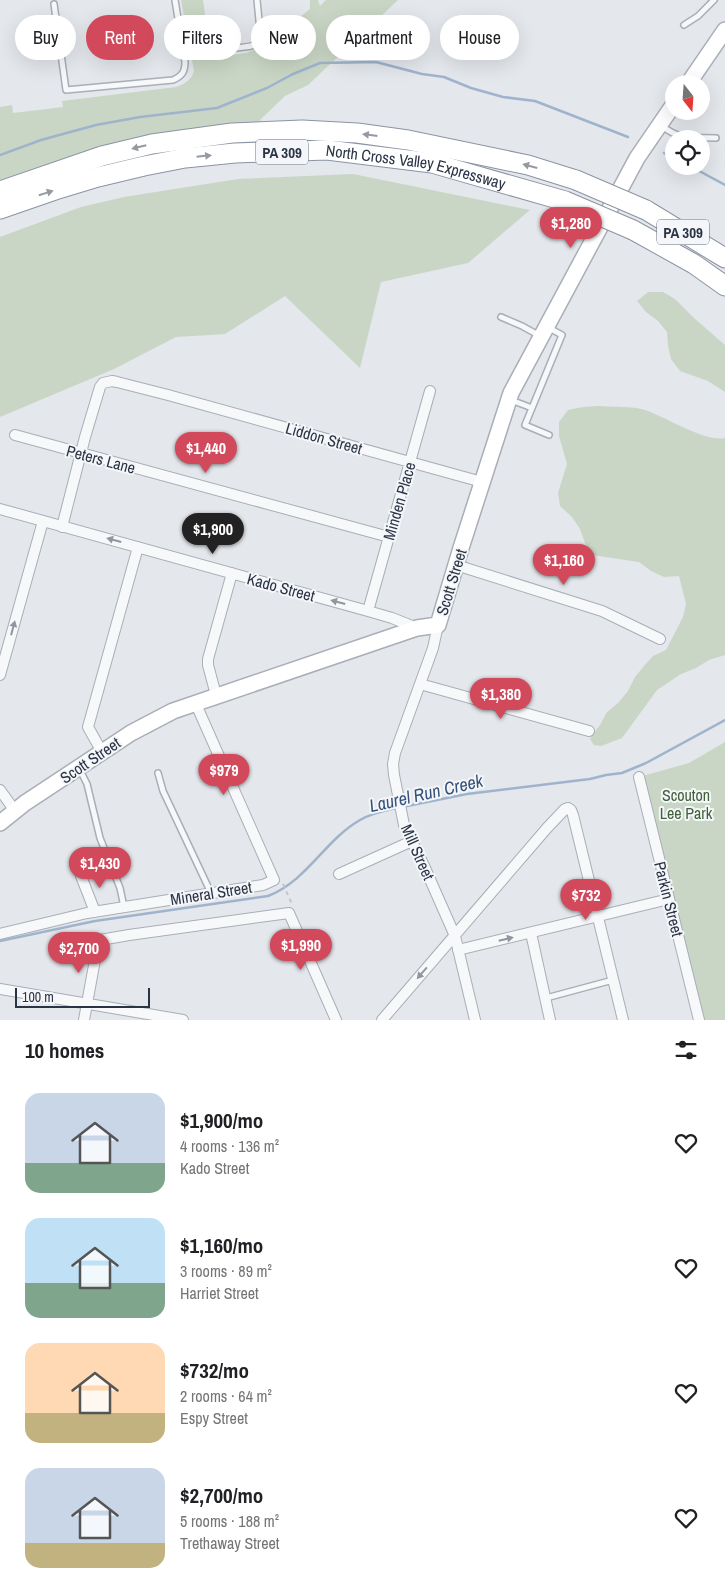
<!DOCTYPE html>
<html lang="en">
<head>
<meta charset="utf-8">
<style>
	:root { --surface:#fff; --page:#f6f6f6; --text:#202124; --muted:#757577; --accent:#d1495b }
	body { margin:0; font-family:"Archivo Narrow",sans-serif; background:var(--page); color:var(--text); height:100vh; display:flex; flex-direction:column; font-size:19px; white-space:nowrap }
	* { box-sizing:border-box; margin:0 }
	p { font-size:16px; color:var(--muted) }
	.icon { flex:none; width:28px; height:28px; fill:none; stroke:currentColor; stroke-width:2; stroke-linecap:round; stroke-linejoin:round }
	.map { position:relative; height:1020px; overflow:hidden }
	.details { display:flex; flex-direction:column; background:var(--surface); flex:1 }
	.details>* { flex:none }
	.banner { position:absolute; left:15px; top:15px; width:695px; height:45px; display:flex; gap:10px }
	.needle { width:32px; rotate:163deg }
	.tools { position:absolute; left:665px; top:75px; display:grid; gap:10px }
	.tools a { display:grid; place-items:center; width:45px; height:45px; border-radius:50%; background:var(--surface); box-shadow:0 5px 20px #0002; font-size:25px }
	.scale { position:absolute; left:15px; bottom:12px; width:135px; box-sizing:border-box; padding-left:5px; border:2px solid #2b3445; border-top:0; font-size:14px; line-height:18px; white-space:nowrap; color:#2b3445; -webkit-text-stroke:4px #f4f6f9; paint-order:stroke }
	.price { position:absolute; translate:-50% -42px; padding:0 11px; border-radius:18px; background:var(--accent); color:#fff; font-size:16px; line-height:32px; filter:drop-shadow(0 1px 2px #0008) }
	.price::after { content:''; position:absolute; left:50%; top:30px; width:15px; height:11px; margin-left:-8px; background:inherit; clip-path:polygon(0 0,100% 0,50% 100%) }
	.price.on { background:#222; color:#fff }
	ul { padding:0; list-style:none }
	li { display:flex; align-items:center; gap:15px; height:125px; padding:0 25px }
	li span { display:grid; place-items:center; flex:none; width:140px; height:100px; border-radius:15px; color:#555 }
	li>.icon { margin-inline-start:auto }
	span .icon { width:60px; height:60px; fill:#fffc; stroke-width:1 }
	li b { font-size:21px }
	h2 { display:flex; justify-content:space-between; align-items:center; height:60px; padding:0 25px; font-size:21px }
	.chip { padding:0 18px; border-radius:22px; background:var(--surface); box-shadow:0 5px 20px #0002; font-size:18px; line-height:45px }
	.chip.on { background:var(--accent); color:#fff }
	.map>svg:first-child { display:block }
</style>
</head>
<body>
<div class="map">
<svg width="725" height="1020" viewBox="0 0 725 1020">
	<rect width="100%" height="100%" fill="#e4e7ec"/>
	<path fill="#c9d6c5" d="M181,0H203L211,58L247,53L263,46L310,9V0H318L320,6L326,0H398L308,85L285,96L261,119L260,123L0,182V107L12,105L13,113L63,107L62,101L176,87C185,84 191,80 194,71Z
		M353,174L530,210L468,263L381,282L360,368L285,296L225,334L176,337L114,369L0,417V237L81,207L124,197L238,179Z
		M648,292H663L675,299L694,318L725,345V392L708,381L680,371L671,359L668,346L667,332L658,321L646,312L637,301Z
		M598,406C611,407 633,406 645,410C664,416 706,443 725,438V655L709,660L696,668L681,674L657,690L622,738L601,746L594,745L590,739L592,735L600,725L607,712L618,703L628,691L635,677L644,666L653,656L666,650L683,617L686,604L679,576L664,577L651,571L639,562L592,555L585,543L580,529L572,517L560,506L558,493L567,464L559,436V422L568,410L583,407Z
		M725,742V1020H704L639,777L689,763Z"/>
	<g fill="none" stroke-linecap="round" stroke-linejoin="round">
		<path stroke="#9fb4cc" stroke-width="2.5" d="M664,153L674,158
			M0,155L41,140L96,125L140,117L217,108L267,88L293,74L320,63L376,62L422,74L444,77L471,88L503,97L535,101L628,137
			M690,166L725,185
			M402,807L467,794L590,779L606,775L622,773L646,763L725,720
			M0,941L95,921L268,896C307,881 325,840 360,820C371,813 384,811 397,808"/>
		<defs>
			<path id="lane" d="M54,4L66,90L173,80C182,76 185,72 185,62L175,0
				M684,25L698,16L714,0
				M236,48C244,47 256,47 261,41L257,0
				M662,126C681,141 693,137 716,138
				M501,317L522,326L540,336
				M549,328L562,335L525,425L549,435
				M511,400L532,408
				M80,770L87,784L100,838L120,888L124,907
				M158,773L163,791L211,893
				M546,998L613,980"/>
			<path id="street" d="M15,435L389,537
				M0,509L368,611L392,618L417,628
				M62,527L85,437L100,387L103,383L112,381L117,382L168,395L482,482
				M456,565L602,611L660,639
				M368,611L430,391
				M438,625L433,648L395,753L393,764L394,775L404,825L425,868L455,936L475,1020
				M0,675L43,521
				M420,684L589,731
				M216,695L208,665V659L232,573
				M102,752L88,727L138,547
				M639,777L699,1020
				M0,790L15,811
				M339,874L412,841
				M81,876L95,912
				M531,933L550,1020
				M0,934L87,913L263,885L274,880L195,702
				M458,950L669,899
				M0,989L183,1020
				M84,1020L97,949L100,940L129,935L289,913L336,1020
				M382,1020L547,828L565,809L568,808L571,810L573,815L623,1020"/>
			<path id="secondary" d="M688,84L725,30
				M0,823L25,803L131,733L173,711L417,628L438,625L461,548L511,393L637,158L674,104"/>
			<g id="highway">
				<path d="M0,191L102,156L152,144L232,133L302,130L357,133L408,140L528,165L576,180"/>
				<path id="s1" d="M0,209L55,190L98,177L144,166L185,158L235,153L327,150L432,163L565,201"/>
				<path d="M646,210L725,258"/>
				<path d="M633,230L694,264L725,286"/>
			</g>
		</defs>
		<use href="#lane" stroke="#a9aeb7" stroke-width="8"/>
		<use href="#street" stroke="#a9aeb7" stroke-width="12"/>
		<use href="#secondary" stroke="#a9aeb7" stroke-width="18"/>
		<use href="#highway" stroke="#8b94a3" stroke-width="21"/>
		<path stroke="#c2c5cb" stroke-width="2" stroke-dasharray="4 4" stroke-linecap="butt" d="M283,884L291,902L290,905"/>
		<use href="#lane" stroke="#f7f8fa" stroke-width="5"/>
		<use href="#street" stroke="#f7f8fa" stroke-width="10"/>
		<use href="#secondary" stroke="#fff" stroke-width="15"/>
		<use href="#highway" stroke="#fff" stroke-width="19"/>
		<defs>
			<path id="highway-bridge" d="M576,180L646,210
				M565,201L633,230"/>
		</defs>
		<use href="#highway-bridge" stroke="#8b94a3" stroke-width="21" stroke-linecap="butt"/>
		<use href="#highway-bridge" stroke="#fff" stroke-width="19"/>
	</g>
	<defs><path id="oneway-solid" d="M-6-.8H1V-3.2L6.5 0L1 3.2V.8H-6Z" transform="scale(1.25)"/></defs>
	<g fill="#959aa2">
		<use href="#oneway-solid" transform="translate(370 135) rotate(-173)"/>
		<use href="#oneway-solid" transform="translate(139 147) rotate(166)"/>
		<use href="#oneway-solid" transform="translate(204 156) rotate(-6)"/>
		<use href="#oneway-solid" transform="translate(530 166) rotate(-165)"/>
		<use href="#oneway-solid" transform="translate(46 193) rotate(-18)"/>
	</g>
	<g fill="#9196a0">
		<use href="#oneway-solid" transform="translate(114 540) rotate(-165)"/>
		<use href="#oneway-solid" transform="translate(338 602) rotate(-165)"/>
		<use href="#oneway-solid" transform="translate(13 628) rotate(-75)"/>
		<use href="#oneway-solid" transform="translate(506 939) rotate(-13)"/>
		<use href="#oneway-solid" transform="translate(422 973) rotate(131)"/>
	</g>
	<g text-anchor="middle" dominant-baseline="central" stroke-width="4" stroke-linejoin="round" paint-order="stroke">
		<g fill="#f4f6f9" stroke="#676e7b" stroke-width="1">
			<rect x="256" y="139.5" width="52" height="25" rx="4"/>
			<rect x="657" y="219.5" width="52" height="25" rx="4"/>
		</g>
		<g font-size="15" font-weight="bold" fill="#2b3445">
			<text x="282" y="152">PA 309</text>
			<text x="683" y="232">PA 309</text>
		</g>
		<g font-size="16" fill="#2b3445" stroke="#f4f6f9">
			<text stroke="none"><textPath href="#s1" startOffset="425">North Cross Valley Expressway</textPath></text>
			<text transform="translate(324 438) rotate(16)">Liddon Street</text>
			<text transform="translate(101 459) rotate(15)">Peters Lane</text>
			<text transform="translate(399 501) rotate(-74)">Minden Place</text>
			<text transform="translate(451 582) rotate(-73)">Scott Street</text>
			<text transform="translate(281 587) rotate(15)">Kado Street</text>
			<text transform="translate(90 760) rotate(-34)">Scott Street</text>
			<text transform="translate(418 852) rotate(66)">Mill Street</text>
			<text transform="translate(211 893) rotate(-9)">Mineral Street</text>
			<text transform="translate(669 899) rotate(76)">Parkin Street</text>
		</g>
		<g font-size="16" fill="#3f6138" stroke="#f4f6f9">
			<text x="686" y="795">Scouton<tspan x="686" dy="18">Lee Park</tspan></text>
		</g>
		<g font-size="18" font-style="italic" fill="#34527a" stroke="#f4f6f9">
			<text transform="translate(426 793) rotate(-13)">Laurel Run Creek</text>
		</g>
	</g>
</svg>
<div class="tools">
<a><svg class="needle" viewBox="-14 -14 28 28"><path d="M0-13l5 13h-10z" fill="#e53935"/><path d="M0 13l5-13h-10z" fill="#757577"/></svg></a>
<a><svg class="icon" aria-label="locate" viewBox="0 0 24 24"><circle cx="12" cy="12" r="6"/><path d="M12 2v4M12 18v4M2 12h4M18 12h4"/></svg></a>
</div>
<div class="scale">100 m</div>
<b class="price" style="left:571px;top:249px">$1,280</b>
<b class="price" style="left:206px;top:474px">$1,440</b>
<b class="price on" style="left:213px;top:555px">$1,900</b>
<b class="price" style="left:564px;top:586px">$1,160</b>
<b class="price" style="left:501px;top:720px">$1,380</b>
<b class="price" style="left:224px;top:796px">$979</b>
<b class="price" style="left:100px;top:889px">$1,430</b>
<b class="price" style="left:586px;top:921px">$732</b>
<b class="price" style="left:301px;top:971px">$1,990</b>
<b class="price" style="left:79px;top:974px">$2,700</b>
<div class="banner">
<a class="chip">Buy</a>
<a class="chip on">Rent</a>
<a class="chip">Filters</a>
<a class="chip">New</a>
<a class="chip">Apartment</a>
<a class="chip">House</a>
</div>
</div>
<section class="details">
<h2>10 homes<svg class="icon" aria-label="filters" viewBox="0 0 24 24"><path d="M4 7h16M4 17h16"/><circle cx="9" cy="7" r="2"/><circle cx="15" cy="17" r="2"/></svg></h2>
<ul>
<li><span style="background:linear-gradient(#c9d6e8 70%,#7fa58c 0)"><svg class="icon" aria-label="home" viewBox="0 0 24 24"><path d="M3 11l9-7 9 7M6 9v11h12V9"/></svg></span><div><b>$1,900/mo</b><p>4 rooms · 136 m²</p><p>Kado Street</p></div><svg class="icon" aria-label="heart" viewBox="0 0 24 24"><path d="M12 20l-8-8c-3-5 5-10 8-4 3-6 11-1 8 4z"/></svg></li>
<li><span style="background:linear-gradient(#bfe0f5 65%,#7fa58c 0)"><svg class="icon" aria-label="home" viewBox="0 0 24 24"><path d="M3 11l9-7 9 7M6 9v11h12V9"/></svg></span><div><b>$1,160/mo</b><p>3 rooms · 89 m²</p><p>Harriet Street</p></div><svg class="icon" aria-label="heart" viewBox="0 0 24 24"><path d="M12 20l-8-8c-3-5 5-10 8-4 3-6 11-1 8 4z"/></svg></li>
<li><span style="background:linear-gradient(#ffd9b3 70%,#c2b280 0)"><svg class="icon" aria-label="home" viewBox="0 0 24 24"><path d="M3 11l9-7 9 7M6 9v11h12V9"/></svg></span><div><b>$732/mo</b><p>2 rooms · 64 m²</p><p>Espy Street</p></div><svg class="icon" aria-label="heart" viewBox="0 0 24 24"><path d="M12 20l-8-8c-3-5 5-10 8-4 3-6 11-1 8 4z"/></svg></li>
<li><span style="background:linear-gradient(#c9d6e8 75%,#c2b280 0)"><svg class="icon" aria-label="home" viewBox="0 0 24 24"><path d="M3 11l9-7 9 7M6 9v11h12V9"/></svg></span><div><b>$2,700/mo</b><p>5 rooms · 188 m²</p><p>Trethaway Street</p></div><svg class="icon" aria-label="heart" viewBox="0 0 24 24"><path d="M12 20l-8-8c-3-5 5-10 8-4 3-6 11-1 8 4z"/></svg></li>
</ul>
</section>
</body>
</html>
